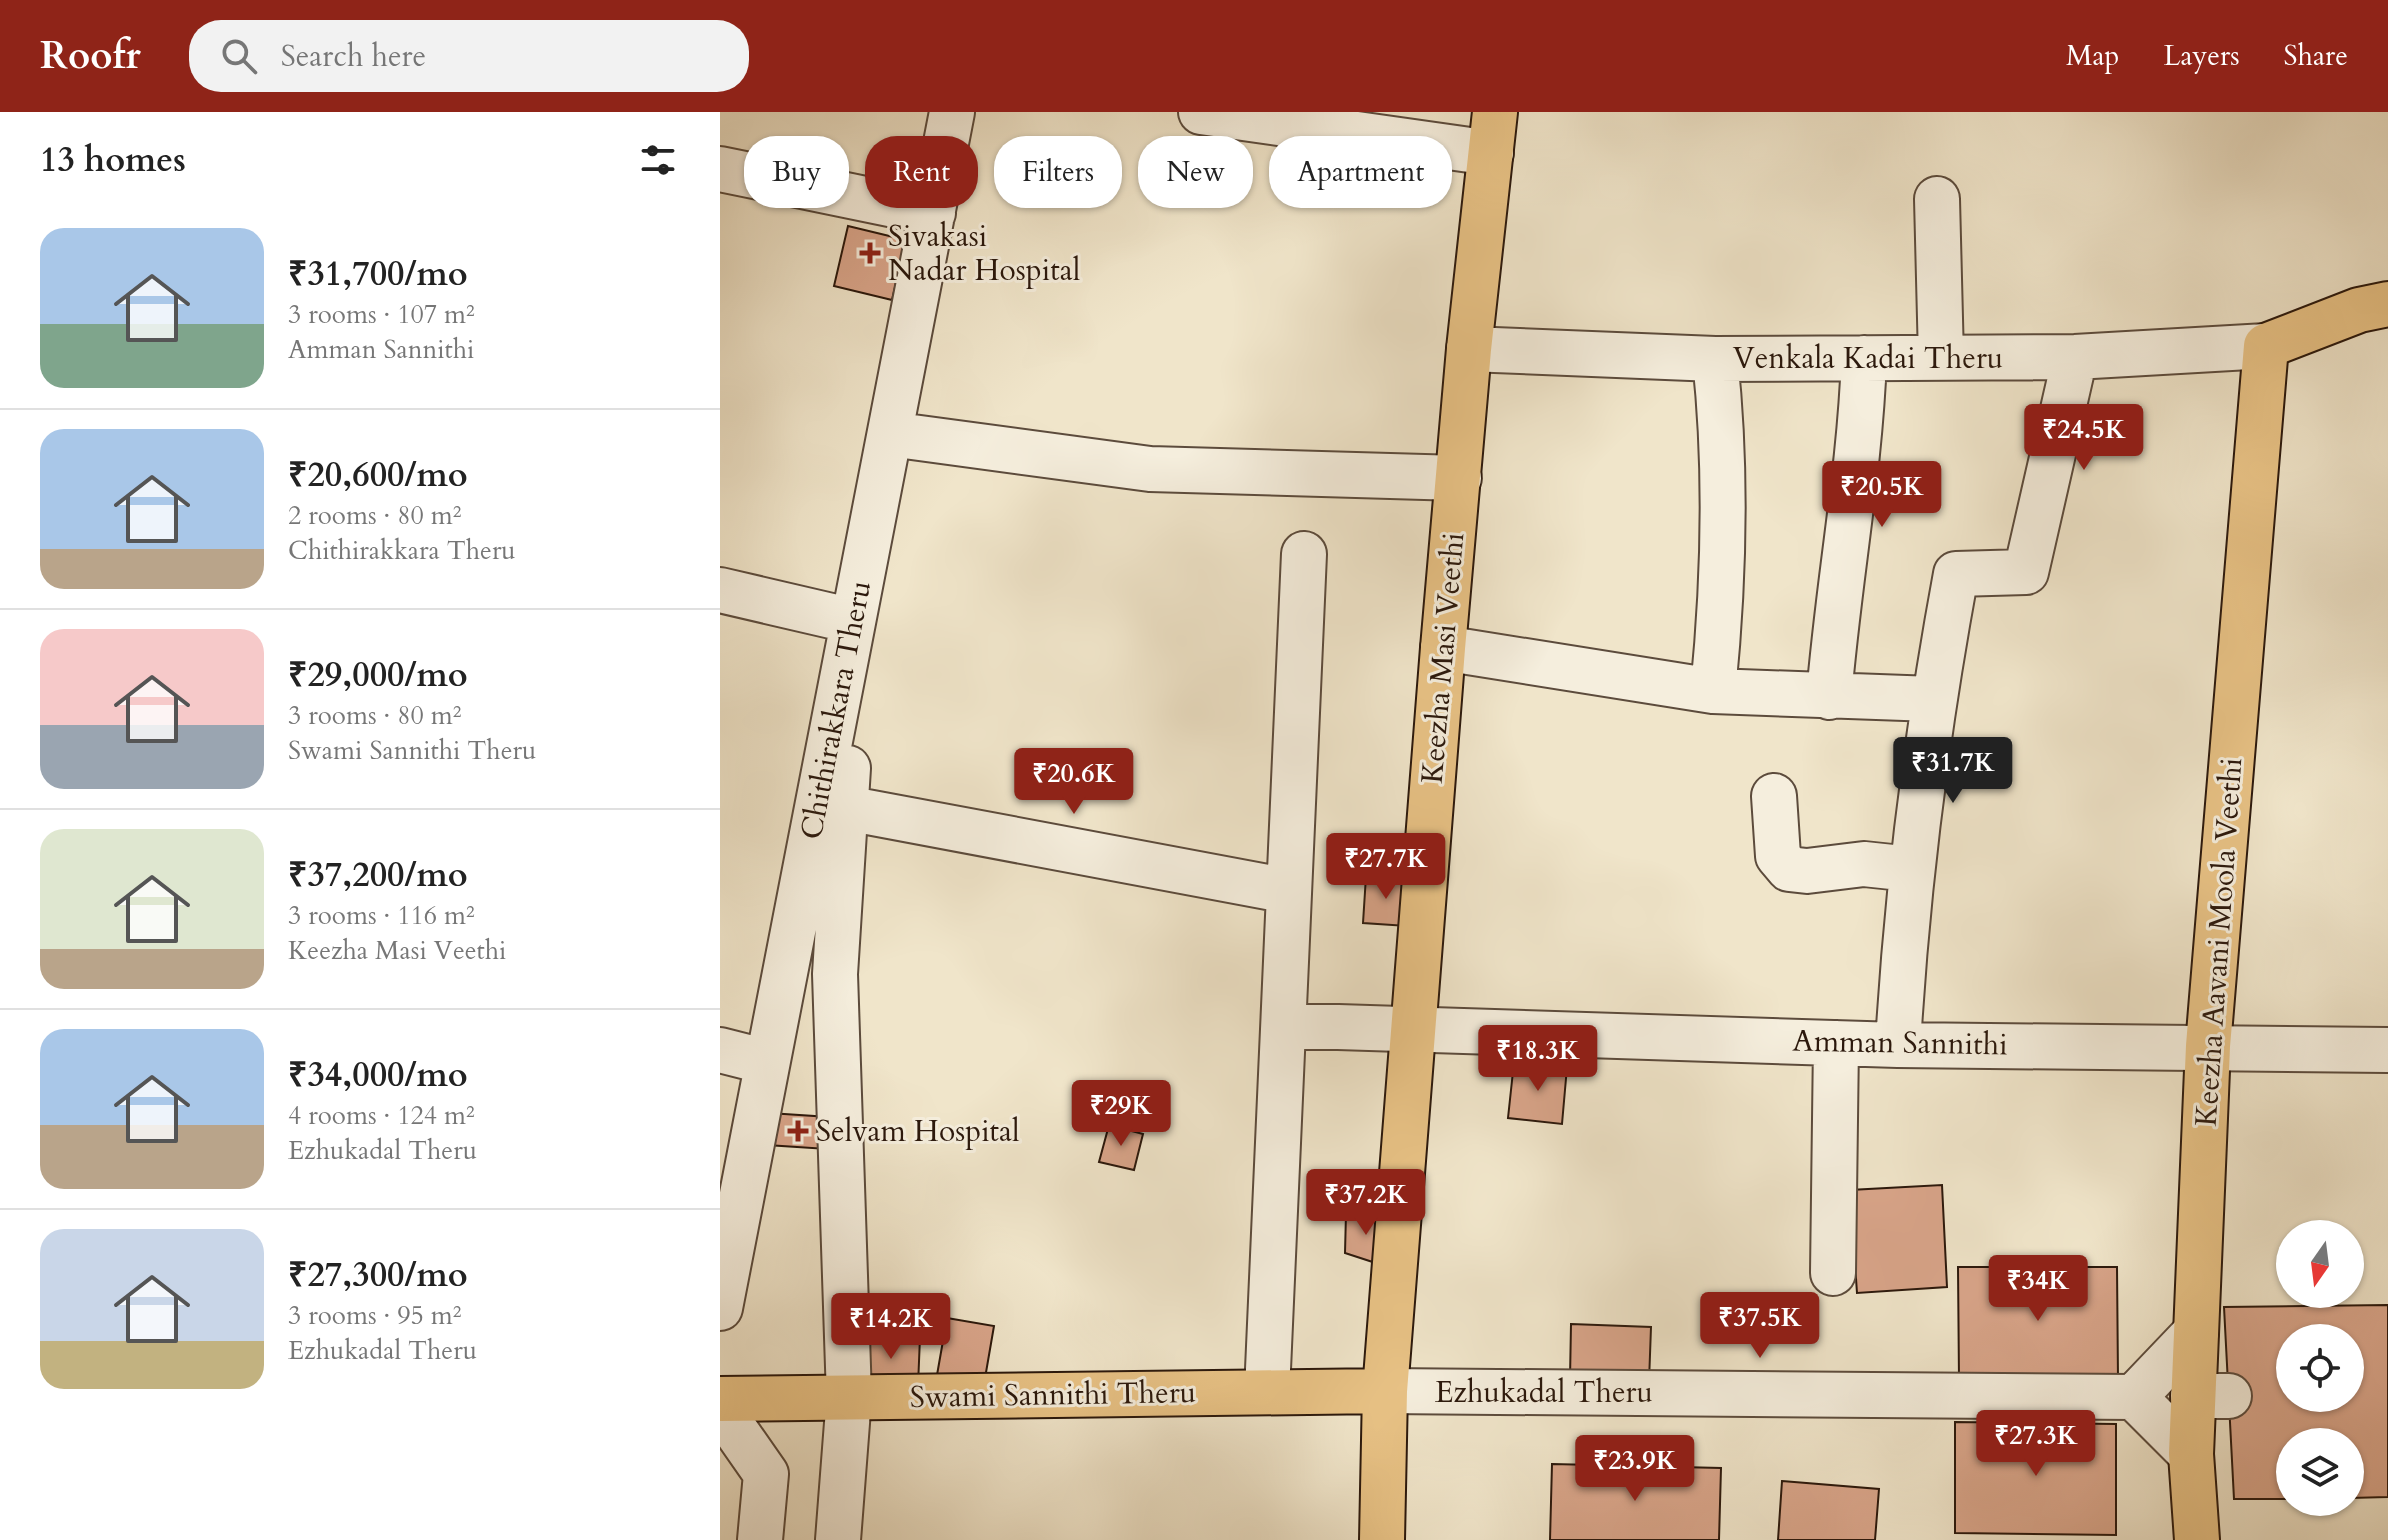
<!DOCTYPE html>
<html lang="en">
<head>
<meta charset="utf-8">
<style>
	:root { --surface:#fff; --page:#f2f2f2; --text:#222; --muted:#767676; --line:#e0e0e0; --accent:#8f2418 }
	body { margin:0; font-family:Cardo,serif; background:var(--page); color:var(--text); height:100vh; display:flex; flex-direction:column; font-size:30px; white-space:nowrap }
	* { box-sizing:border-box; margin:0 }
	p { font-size:26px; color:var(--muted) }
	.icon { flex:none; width:44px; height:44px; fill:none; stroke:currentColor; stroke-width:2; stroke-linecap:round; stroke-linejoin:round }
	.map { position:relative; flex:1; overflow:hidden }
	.details { display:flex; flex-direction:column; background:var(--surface); width:720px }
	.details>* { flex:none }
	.guide { position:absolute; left:24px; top:24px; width:760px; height:72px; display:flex; gap:16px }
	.needle { width:52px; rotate:194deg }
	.tools { position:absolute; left:1556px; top:1108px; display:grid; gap:16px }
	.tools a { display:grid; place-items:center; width:88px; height:88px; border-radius:50%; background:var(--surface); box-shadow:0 2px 6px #0004; font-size:40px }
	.price { position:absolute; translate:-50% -68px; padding:0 18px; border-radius:8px; background:var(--accent); color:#fff; font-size:26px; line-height:52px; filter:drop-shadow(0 2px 4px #0008) }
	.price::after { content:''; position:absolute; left:50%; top:48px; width:24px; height:18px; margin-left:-12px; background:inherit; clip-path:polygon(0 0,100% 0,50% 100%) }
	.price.current { background:#222; color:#fff }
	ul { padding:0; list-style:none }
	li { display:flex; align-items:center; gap:24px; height:200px; padding:0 40px }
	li+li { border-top:2px solid var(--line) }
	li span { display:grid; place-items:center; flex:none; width:224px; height:160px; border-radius:24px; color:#555 }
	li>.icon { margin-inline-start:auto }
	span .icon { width:96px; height:96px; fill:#fffc; stroke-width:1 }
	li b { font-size:34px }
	h2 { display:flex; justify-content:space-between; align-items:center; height:96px; padding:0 40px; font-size:34px }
	.tag { padding:0 28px; border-radius:32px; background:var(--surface); box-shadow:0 2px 6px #0004; font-size:28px; line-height:72px }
	.tag.current { background:var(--accent); color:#fff }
	header { display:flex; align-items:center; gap:48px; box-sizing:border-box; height:112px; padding:0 40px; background:var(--accent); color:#fff }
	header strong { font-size:38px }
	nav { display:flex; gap:44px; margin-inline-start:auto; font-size:28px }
	.search { width:560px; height:72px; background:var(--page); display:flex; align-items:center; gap:20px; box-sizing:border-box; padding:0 28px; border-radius:32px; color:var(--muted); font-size:30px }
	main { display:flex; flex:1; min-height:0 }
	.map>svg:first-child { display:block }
</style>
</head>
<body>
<header>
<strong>Roofr</strong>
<div class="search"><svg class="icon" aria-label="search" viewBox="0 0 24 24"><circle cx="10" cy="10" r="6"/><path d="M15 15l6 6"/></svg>Search here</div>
<nav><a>Map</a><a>Layers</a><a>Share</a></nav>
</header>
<main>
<section class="details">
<h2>13 homes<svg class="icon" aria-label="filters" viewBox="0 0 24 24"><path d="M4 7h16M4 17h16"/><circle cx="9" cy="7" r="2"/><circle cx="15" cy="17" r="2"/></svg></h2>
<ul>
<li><span style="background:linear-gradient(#a9c7e8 60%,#7fa58c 0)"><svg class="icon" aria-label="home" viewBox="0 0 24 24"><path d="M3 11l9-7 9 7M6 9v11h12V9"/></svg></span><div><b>₹31,700/mo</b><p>3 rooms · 107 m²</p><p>Amman Sannithi</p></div></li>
<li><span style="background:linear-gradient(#a9c7e8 75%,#b9a48a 0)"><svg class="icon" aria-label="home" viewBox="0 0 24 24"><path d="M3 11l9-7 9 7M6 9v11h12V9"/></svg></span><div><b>₹20,600/mo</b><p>2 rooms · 80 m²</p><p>Chithirakkara Theru</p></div></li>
<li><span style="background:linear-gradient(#f6c9c9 60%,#9aa5b1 0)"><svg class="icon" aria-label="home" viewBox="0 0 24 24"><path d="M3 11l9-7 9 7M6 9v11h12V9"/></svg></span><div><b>₹29,000/mo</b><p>3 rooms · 80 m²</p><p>Swami Sannithi Theru</p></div></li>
<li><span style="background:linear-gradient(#dfe7d0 75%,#b9a48a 0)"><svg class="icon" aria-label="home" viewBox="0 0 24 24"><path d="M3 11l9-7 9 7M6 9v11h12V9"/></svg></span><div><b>₹37,200/mo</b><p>3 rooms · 116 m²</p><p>Keezha Masi Veethi</p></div></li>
<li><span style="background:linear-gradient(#a9c7e8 60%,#b9a48a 0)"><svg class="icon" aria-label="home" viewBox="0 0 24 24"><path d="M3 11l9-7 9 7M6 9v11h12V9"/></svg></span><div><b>₹34,000/mo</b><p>4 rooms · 124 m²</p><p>Ezhukadal Theru</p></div></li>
<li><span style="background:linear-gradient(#c9d6e8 70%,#c2b280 0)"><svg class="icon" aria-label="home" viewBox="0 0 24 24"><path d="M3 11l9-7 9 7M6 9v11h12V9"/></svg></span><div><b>₹27,300/mo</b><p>3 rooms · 95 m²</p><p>Ezhukadal Theru</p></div></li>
</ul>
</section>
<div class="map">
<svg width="1668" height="1428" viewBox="0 0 1668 1428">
	<rect width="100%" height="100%" fill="#f0e5ca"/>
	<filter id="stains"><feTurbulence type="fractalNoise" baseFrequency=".0025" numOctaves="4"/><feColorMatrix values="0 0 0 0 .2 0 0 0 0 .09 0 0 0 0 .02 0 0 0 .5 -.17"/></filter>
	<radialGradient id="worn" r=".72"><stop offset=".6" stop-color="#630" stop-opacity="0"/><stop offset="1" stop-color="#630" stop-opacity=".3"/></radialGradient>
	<path fill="#d9a58a" stroke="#2b180c" stroke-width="2" fill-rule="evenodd" d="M128,114L186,128L172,188L114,174Z
		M646,764L690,767L687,814L643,811Z
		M794,950L847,955L842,1012L788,1006Z
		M49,1001L109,1005L107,1037L47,1033Z
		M389,1013L423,1022L414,1058L379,1050Z
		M1222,1073L1227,1175L1137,1181L1130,1078Z
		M626,1101H665V1154L625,1141Z
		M1238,1155H1397L1398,1267L1239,1268Z
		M1668,1193V1385L1630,1386V1330H1570V1387H1514L1504,1195ZM1570,1226H1630V1286H1570Z
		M227,1206L274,1214L264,1272L217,1263Z
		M851,1212L931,1215L929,1270L850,1267Z
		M144,1223L200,1225L198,1274L142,1273Z
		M1235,1310L1396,1312V1423L1235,1421Z
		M832,1352L1001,1356L999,1428H830Z
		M1062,1369L1159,1377L1155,1428H1058Z"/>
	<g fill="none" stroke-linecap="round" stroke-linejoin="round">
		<defs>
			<path id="minor" d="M481,0L771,41
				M0,57L213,101
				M1217,87L1221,246
				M749,237L995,247L1355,245L1546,234
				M170,322L430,357L739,366
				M0,478L133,509
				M723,536L993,579L1213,587
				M993,579C1004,469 1007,357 995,247
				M1109,585C1118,472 1140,359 1144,246
				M1054,684L1058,744L1069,757L1087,759L1144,752L1191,757
				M126,696L569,779
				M564,915H618L1178,933L1668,938
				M1178,933C1187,774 1207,619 1236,462L1306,460L1355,245
				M0,938L47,950
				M1113,1161L1116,931
				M0,1196L232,0
				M665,1279L1414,1285
				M547,1280L584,442
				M1473,1284H1509
				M0,1296L46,1362L40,1428
				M1471,1342L1414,1285L1476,1220
				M118,1428L129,1285L115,862L128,656"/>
			<path id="major" d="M0,1287L665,1279
				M662,1428L665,1279L723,536L749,237L775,0
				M1477,1428L1471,1342L1488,934L1546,234L1639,198L1668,192"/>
		</defs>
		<use href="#minor" stroke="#5c4b3c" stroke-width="48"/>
		<use href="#major" stroke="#2b180c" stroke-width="48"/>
		<use href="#minor" stroke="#f5eedd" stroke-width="44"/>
		<use href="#major" stroke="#e8c285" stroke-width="44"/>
	</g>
	<g fill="#8f2418" stroke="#f5eedd" stroke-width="3">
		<path d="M146 129h8v8h8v8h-8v8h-8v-8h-8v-8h8z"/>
		<path d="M74 1007h8v8h8v8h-8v8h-8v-8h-8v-8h8z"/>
	</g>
	<g text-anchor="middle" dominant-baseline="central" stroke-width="6" stroke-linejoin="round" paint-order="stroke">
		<g font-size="30" fill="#2b180c" stroke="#f5eedd" text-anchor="start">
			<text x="168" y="124">Sivakasi<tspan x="168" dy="34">Nadar Hospital</tspan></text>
			<text x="96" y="1019">Selvam Hospital</text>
		</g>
		<g font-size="30" fill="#2b180c" stroke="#f5eedd">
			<text x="1148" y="246">Venkala Kadai Theru</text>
			<text transform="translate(723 546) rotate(-85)">Keezha Masi Veethi</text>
			<text transform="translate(116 598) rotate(-79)">Chithirakkara Theru</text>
			<text transform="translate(1499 830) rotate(-86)">Keezha Aavani Moola Veethi</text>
			<text transform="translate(1180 931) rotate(1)">Amman Sannithi</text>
			<text x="824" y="1280">Ezhukadal Theru</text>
			<text transform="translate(333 1283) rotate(-1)">Swami Sannithi Theru</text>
		</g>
	</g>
	<rect width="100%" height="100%" filter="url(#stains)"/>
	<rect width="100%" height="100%" fill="url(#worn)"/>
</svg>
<div class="tools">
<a><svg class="needle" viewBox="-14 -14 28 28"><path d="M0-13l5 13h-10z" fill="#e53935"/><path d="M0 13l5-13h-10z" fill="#767676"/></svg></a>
<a><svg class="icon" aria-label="locate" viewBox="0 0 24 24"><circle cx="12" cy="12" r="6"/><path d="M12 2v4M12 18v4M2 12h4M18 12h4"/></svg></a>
<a><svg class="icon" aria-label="layers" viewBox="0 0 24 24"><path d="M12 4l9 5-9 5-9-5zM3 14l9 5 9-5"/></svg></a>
</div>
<b class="price" style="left:1364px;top:360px">₹24.5K</b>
<b class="price" style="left:1162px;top:417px">₹20.5K</b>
<b class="price current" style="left:1233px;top:693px">₹31.7K</b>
<b class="price" style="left:354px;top:704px">₹20.6K</b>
<b class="price" style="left:666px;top:789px">₹27.7K</b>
<b class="price" style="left:818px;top:981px">₹18.3K</b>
<b class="price" style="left:401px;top:1036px">₹29K</b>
<b class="price" style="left:646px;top:1125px">₹37.2K</b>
<b class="price" style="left:1318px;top:1211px">₹34K</b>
<b class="price" style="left:1040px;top:1248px">₹37.5K</b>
<b class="price" style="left:171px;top:1249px">₹14.2K</b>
<b class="price" style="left:1316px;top:1366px">₹27.3K</b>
<b class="price" style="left:915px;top:1391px">₹23.9K</b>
<div class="guide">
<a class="tag">Buy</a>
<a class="tag current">Rent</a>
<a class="tag">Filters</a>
<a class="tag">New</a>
<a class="tag">Apartment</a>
</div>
</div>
</main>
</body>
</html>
